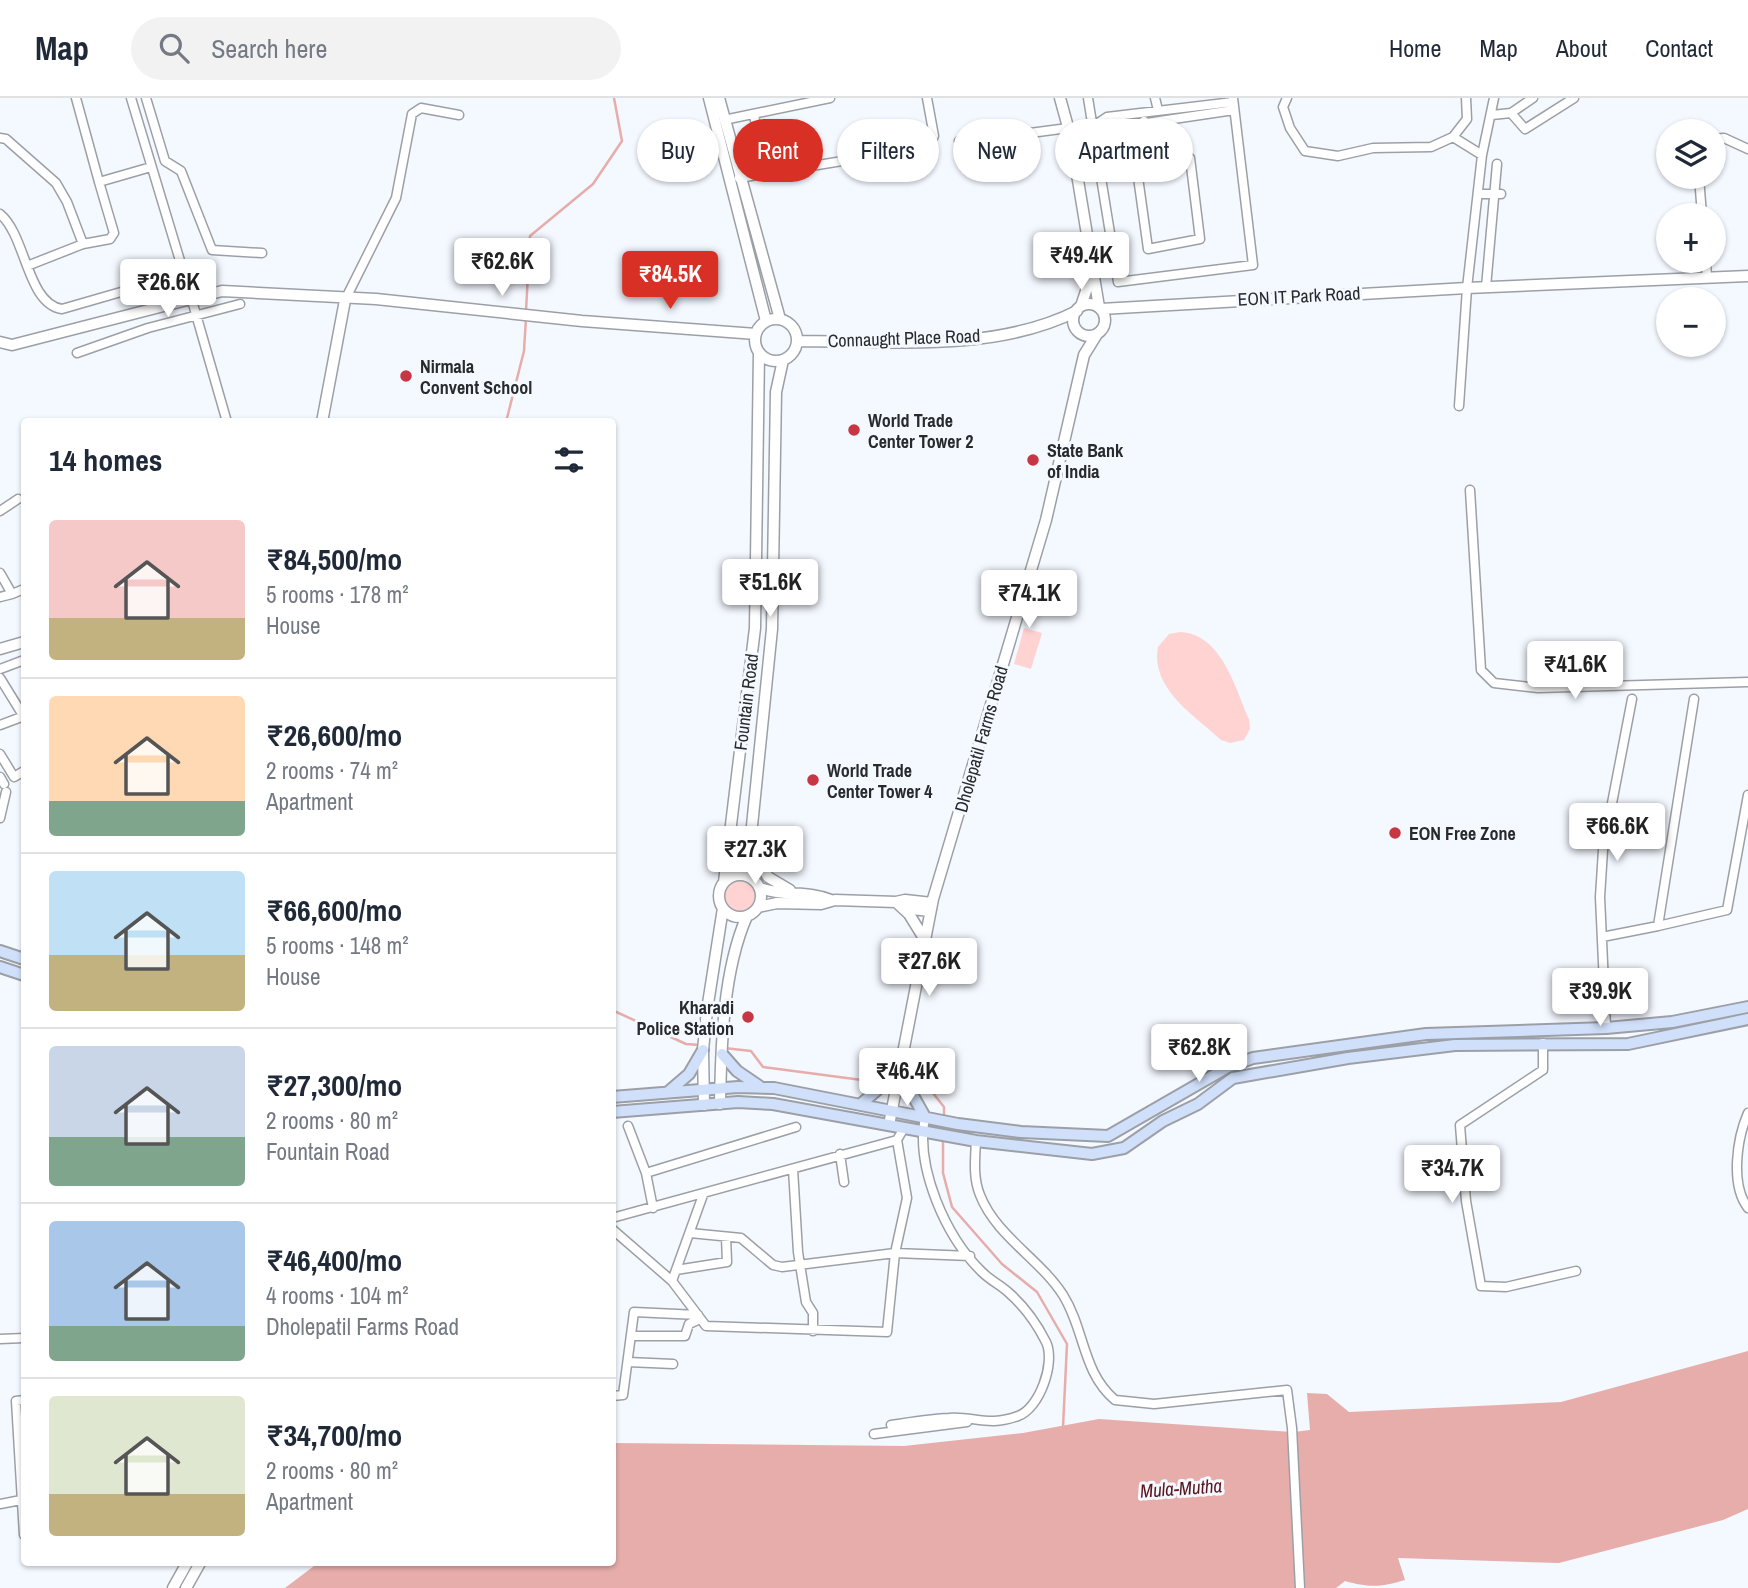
<!DOCTYPE html>
<html lang="en">
<head>
<meta charset="utf-8">
<style>
	:root { --surface:#fff; --page:#f2f2f3; --text:#1f2937; --muted:#747a83; --line:#e0e1e3; --accent:#d93025 }
	body { margin:0; font-family:"Archivo Narrow",sans-serif; background:var(--page); color:var(--text); height:100vh; display:flex; flex-direction:column; font-size:26px; white-space:nowrap }
	* { box-sizing:border-box; margin:0 }
	p { font-size:23px; color:var(--muted) }
	.icon { flex:none; width:38px; height:38px; fill:none; stroke:currentColor; stroke-width:2; stroke-linecap:round; stroke-linejoin:round }
	.map { position:relative; flex:1; overflow:hidden }
	.sheet { position:absolute; left:21px; top:320px; width:595px; height:1148px; display:flex; flex-direction:column; background:var(--surface); border-radius:7px; box-shadow:0 2px 5px #0004 }
	.sheet>* { flex:none }
	.banner { position:absolute; left:637px; top:21px; width:665px; height:63px; display:flex; gap:14px }
	.tools { position:absolute; left:1656px; top:21px; display:grid; gap:14px }
	.tools a { display:grid; place-items:center; width:70px; height:70px; border-radius:50%; background:var(--surface); box-shadow:0 2px 5px #0004; font-size:35px }
	.price { position:absolute; translate:-50% -60px; padding:0 16px; border-radius:7px; background:#fff; color:#222; font-size:23px; line-height:46px; filter:drop-shadow(0 2px 4px #0008) }
	.price::after { content:''; position:absolute; left:50%; top:42px; width:21px; height:16px; margin-left:-10px; background:inherit; clip-path:polygon(0 0,100% 0,50% 100%) }
	.price.active { background:var(--accent); color:#fff }
	ul { padding:0; list-style:none }
	li { display:flex; align-items:center; gap:21px; height:175px; padding:0 28px }
	li+li { border-top:2px solid var(--line) }
	li span { display:grid; place-items:center; flex:none; width:196px; height:140px; border-radius:7px; color:#555 }
	li>.icon { margin-inline-start:auto }
	span .icon { width:84px; height:84px; fill:#fffc; stroke-width:1 }
	li b { font-size:30px }
	h2 { display:flex; justify-content:space-between; align-items:center; height:84px; padding:0 28px; font-size:30px }
	.pill { padding:0 24px; border-radius:32px; background:var(--surface); box-shadow:0 2px 5px #0004; font-size:24px; line-height:63px }
	.pill.active { background:var(--accent); color:#fff }
	header { display:flex; align-items:center; gap:42px; box-sizing:border-box; height:98px; padding:0 35px; background:var(--surface); border-bottom:2px solid var(--line) }
	header strong { font-size:33px }
	nav { display:flex; gap:38px; margin-inline-start:auto; font-size:24px }
	.search { width:490px; height:63px; background:var(--page); display:flex; align-items:center; gap:18px; box-sizing:border-box; padding:0 24px; border-radius:38px; color:var(--muted); font-size:26px }
	.map>svg:first-child { display:block }
</style>
</head>
<body>
<header>
<strong>Map</strong>
<div class="search"><svg class="icon" aria-label="search" viewBox="0 0 24 24"><circle cx="10" cy="10" r="6"/><path d="M15 15l6 6"/></svg>Search here</div>
<nav><a>Home</a><a>Map</a><a>About</a><a>Contact</a></nav>
</header>
<div class="map">
<svg width="1748" height="1490" viewBox="0 0 1748 1490">
	<rect width="100%" height="100%" fill="#f4f8ff"/>
	<path fill="#ffd3d1" d="M1024,530L1042,535L1031,571L1014,566Z
		M1180,534C1222,536 1235,590 1249,621L1250,631L1244,642L1230,645L1221,642C1194,617 1150,590 1158,549L1169,536Z
		M725 798a15 15 0 1 1 30 0a15 15 0 1 1-30 0Z"/>
	<path fill="#e6adab" d="M1748,1253V1411L1723,1422L1559,1465L1398,1460L1405,1482C1382,1489 1369,1490 1345,1483L1336,1490H1305L1294,1334L1310,1332L1307,1295L1327,1296L1349,1314L1561,1304Z
		M1099,1321L1292,1334L1300,1490H285L318,1465H612L613,1345L904,1348L1023,1335Z"/>
	<g fill="none" stroke-linecap="round" stroke-linejoin="round">
		<path stroke="#e6adab" stroke-width="2.5" d="M526,213L530,138L593,86L622,43L614,0
			M506,324L524,253L526,220
			M612,912L686,946L700,947
			M724,950L751,953L763,969L877,984
			M910,985H925L944,1009V1020
			M943,1041V1075L952,1109L1002,1166L1037,1194L1067,1246L1063,1329"/>
		<defs>
			<path id="minor" d="M76,0L99,84
				M146,0L165,63L181,73L212,152L262,155
				M1088,0L1118,184L1253,167L1233,0
				M1155,0L1158,12
				M1287,0L1283,9L1290,30L1305,53L1338,58L1373,50L1431,49L1453,39L1467,21L1466,0
				M1511,15L1533,0
				M754,16L764,76
				M1492,17L1511,15L1525,31L1574,0
				M724,22L830,0
				M1144,23L1150,62
				M1092,29L1107,19L1233,4
				M1453,39L1482,57
				M0,40L6,41L56,85L67,104L83,146L110,141L114,135L99,84L151,69
				M1713,41L1724,40L1748,51
				M959,43L1003,32L1015,37L1068,30L1106,31L1234,12
				M1185,56L1190,60L1200,141L1148,151L1136,65Z
				M1699,79L1702,117
				M739,80L927,49L934,38L927,0
				M1478,96H1501
				M0,116C26,137 27,206 62,211L180,177L181,166L131,0
				M1706,163L1707,180
				M27,168L83,146
				M168,181L175,203
				M1486,189L1497,66
				M191,199L227,324
				M345,202L396,100L412,16L421,10L459,17
				M77,255L148,230L240,206
				M1459,308L1467,190L1482,57L1494,0
				M1470,392L1481,572L1494,585L1538,590L1748,584
				M0,413L18,401
				M0,475L12,496L0,499
				M12,496L24,491
				M0,571L24,562
				M0,580L24,619
				M0,627L24,618
				M0,656L14,679L24,673
				M0,679L4,686
				M0,720L6,694
				M1658,828L1727,812L1748,697
				M1602,839L1658,828L1694,601
				M1606,930L1600,799L1603,752L1632,601
				M1543,945V972L1460,1027L1466,1103L1481,1188L1506,1189L1576,1173
				M1748,1015C1737,1040 1730,1087 1748,1110
				M628,1028L646,1075L653,1110
				M976,1043C975,1062 973,1080 980,1097C996,1138 1040,1161 1063,1197C1085,1232 1082,1274 1115,1302L1154,1306L1287,1292L1292,1330L1300,1490
				M840,1056L844,1084
				M793,1071L798,1154L806,1204L813,1215V1233
				M646,1075L796,1029
				M612,1120L897,1042L904,1030
				M612,1131L672,1183L706,1228L887,1234L895,1155L907,1100L897,1042
				M690,1135L741,1140L773,1167L782,1169L895,1155L970,1158
				M676,1172L727,1164L726,1139
				M672,1183L703,1097
				M631,1238H685L689,1226L700,1221
				M0,1241L24,1240
				M628,1264L673,1266
				M612,1298L623,1297L634,1214L698,1217
				M891,1327C910,1324 930,1321 949,1320C974,1318 989,1329 1018,1318C1039,1311 1056,1265 1046,1244C1037,1226 1023,1207 1008,1194C1000,1187 990,1182 982,1174C946,1139 915,1070 925,1019
				M874,1336L967,1324
				M0,1406L21,1402
				M24,1437L16,1303L24,1302"/>
			<path id="tertiary" d="M709,0L766,223
				M719,0L780,221
				M1060,0L1071,40L1099,209
				M1073 222a16 16 0 1 1 32 0a16 16 0 1 1-32 0Z
				M1081,208L1092,175
				M1101,211L1467,190L1748,178
				M755 242a21 21 0 1 1 42 0a21 21 0 1 1-42 0Z
				M797,243C887,243 994,255 1077,213
				M0,244L12,247L222,193L376,201L582,223L756,236
				M322,324L345,202
				M0,551L24,544
				M752,751L768,779L790,792
				M719 798a21 21 0 1 1 42 0a21 21 0 1 1-42 0Z
				M747,777L772,531L776,294L783,262
				M724,784L755,530L759,255
				M760,790C783,799 808,792 831,802
				M896,804L909,816L925,842
				M758,809L777,805L821,806L835,802L896,804L905,802L932,805
				M903,810L930,813
				M720,1006C721,947 723,872 747,818
				M704,1007L703,952L707,912L723,810
				M889,1027L933,801L1046,422L1084,257L1097,236
				M173,1490L187,1465
				M186,1490L200,1465"/>
			<path id="secondary" d="M0,853L24,861
				M0,869L24,877
				M722,956L737,973L759,988
				M668,994L689,976L703,952
				M612,999L738,989L774,990L958,1026L1021,1034L1108,1038L1228,969L1253,960L1426,936L1606,930L1672,924L1748,909
				M861,1006L899,973L925,1019
				M612,1014L738,1004L773,1006L976,1043L1092,1056L1124,1050L1163,1023L1198,1006L1233,980L1348,960L1455,947L1628,946L1748,921"/>
		</defs>
		<use href="#minor" stroke="#9ca0a6" stroke-width="11"/>
		<use href="#tertiary" stroke="#9ca0a6" stroke-width="13"/>
		<use href="#secondary" stroke="#9ca0a6" stroke-width="14"/>
		<use href="#minor" stroke="#fff" stroke-width="8"/>
		<use href="#tertiary" stroke="#fff" stroke-width="10"/>
		<use href="#secondary" stroke="#d1e0fa" stroke-width="10"/>
	</g>
	<g fill="#c63643" stroke="#f4f8ff" stroke-width="2.5">
		<circle cx="406" cy="278" r="7"/>
		<circle cx="854" cy="332" r="7"/>
		<circle cx="1033" cy="362" r="7"/>
		<circle cx="813" cy="682" r="7"/>
		<circle cx="1395" cy="735" r="7"/>
		<circle cx="748" cy="919" r="7"/>
	</g>
	<g text-anchor="middle" dominant-baseline="central" stroke-width="6" stroke-linejoin="round" paint-order="stroke">
		<g font-size="18" fill="#282a2c" stroke="#f4f8ff">
			<text transform="translate(1299 198) rotate(-3)">EON IT Park Road</text>
			<text transform="translate(904 240) rotate(-2)">Connaught Place Road</text>
			<text transform="translate(746 604) rotate(-83)">Fountain Road</text>
			<text transform="translate(981 641) rotate(-74)">Dholepatil Farms Road</text>
		</g>
		<g font-size="18" font-weight="bold" fill="#282a2c" stroke="#f4f8ff" text-anchor="start">
			<text x="420" y="268">Nirmala<tspan x="420" dy="21">Convent School</tspan></text>
			<text x="868" y="322">World Trade<tspan x="868" dy="21">Center Tower 2</tspan></text>
			<text x="1047" y="352">State Bank<tspan x="1047" dy="21">of India</tspan></text>
			<text x="827" y="672">World Trade<tspan x="827" dy="21">Center Tower 4</tspan></text>
			<text x="1409" y="735">EON Free Zone</text>
			<text x="734" y="909" text-anchor="end">Kharadi<tspan x="734" dy="21">Police Station</tspan></text>
		</g>
		<g font-size="19" font-style="italic" fill="#59171c" stroke="#f4f8ff">
			<text transform="translate(1181 1390) rotate(-4)">Mula-Mutha</text>
		</g>
	</g>
</svg>
<div class="tools">
<a><svg class="icon" aria-label="layers" viewBox="0 0 24 24"><path d="M12 4l9 5-9 5-9-5zM3 14l9 5 9-5"/></svg></a>
<a>+</a>
<a>−</a>
</div>
<b class="price" style="left:1081px;top:194px">₹49.4K</b>
<b class="price" style="left:502px;top:200px">₹62.6K</b>
<b class="price active" style="left:670px;top:213px">₹84.5K</b>
<b class="price" style="left:168px;top:221px">₹26.6K</b>
<b class="price" style="left:770px;top:521px">₹51.6K</b>
<b class="price" style="left:1029px;top:532px">₹74.1K</b>
<b class="price" style="left:1575px;top:603px">₹41.6K</b>
<b class="price" style="left:1617px;top:765px">₹66.6K</b>
<b class="price" style="left:755px;top:788px">₹27.3K</b>
<b class="price" style="left:929px;top:900px">₹27.6K</b>
<b class="price" style="left:1600px;top:930px">₹39.9K</b>
<b class="price" style="left:1199px;top:986px">₹62.8K</b>
<b class="price" style="left:907px;top:1010px">₹46.4K</b>
<b class="price" style="left:1452px;top:1107px">₹34.7K</b>
<div class="banner">
<a class="pill">Buy</a>
<a class="pill active">Rent</a>
<a class="pill">Filters</a>
<a class="pill">New</a>
<a class="pill">Apartment</a>
</div>
<section class="sheet">
<h2>14 homes<svg class="icon" aria-label="filters" viewBox="0 0 24 24"><path d="M4 7h16M4 17h16"/><circle cx="9" cy="7" r="2"/><circle cx="15" cy="17" r="2"/></svg></h2>
<ul>
<li><span style="background:linear-gradient(#f6c9c9 70%,#c2b280 0)"><svg class="icon" aria-label="home" viewBox="0 0 24 24"><path d="M3 11l9-7 9 7M6 9v11h12V9"/></svg></span><div><b>₹84,500/mo</b><p>5 rooms · 178 m²</p><p>House</p></div></li>
<li><span style="background:linear-gradient(#ffd9b3 75%,#7fa58c 0)"><svg class="icon" aria-label="home" viewBox="0 0 24 24"><path d="M3 11l9-7 9 7M6 9v11h12V9"/></svg></span><div><b>₹26,600/mo</b><p>2 rooms · 74 m²</p><p>Apartment</p></div></li>
<li><span style="background:linear-gradient(#bfe0f5 60%,#c2b280 0)"><svg class="icon" aria-label="home" viewBox="0 0 24 24"><path d="M3 11l9-7 9 7M6 9v11h12V9"/></svg></span><div><b>₹66,600/mo</b><p>5 rooms · 148 m²</p><p>House</p></div></li>
<li><span style="background:linear-gradient(#c9d6e8 65%,#7fa58c 0)"><svg class="icon" aria-label="home" viewBox="0 0 24 24"><path d="M3 11l9-7 9 7M6 9v11h12V9"/></svg></span><div><b>₹27,300/mo</b><p>2 rooms · 80 m²</p><p>Fountain Road</p></div></li>
<li><span style="background:linear-gradient(#a9c7e8 75%,#7fa58c 0)"><svg class="icon" aria-label="home" viewBox="0 0 24 24"><path d="M3 11l9-7 9 7M6 9v11h12V9"/></svg></span><div><b>₹46,400/mo</b><p>4 rooms · 104 m²</p><p>Dholepatil Farms Road</p></div></li>
<li><span style="background:linear-gradient(#dfe7d0 70%,#c2b280 0)"><svg class="icon" aria-label="home" viewBox="0 0 24 24"><path d="M3 11l9-7 9 7M6 9v11h12V9"/></svg></span><div><b>₹34,700/mo</b><p>2 rooms · 80 m²</p><p>Apartment</p></div></li>
</ul>
</section>
</div>
</body>
</html>
